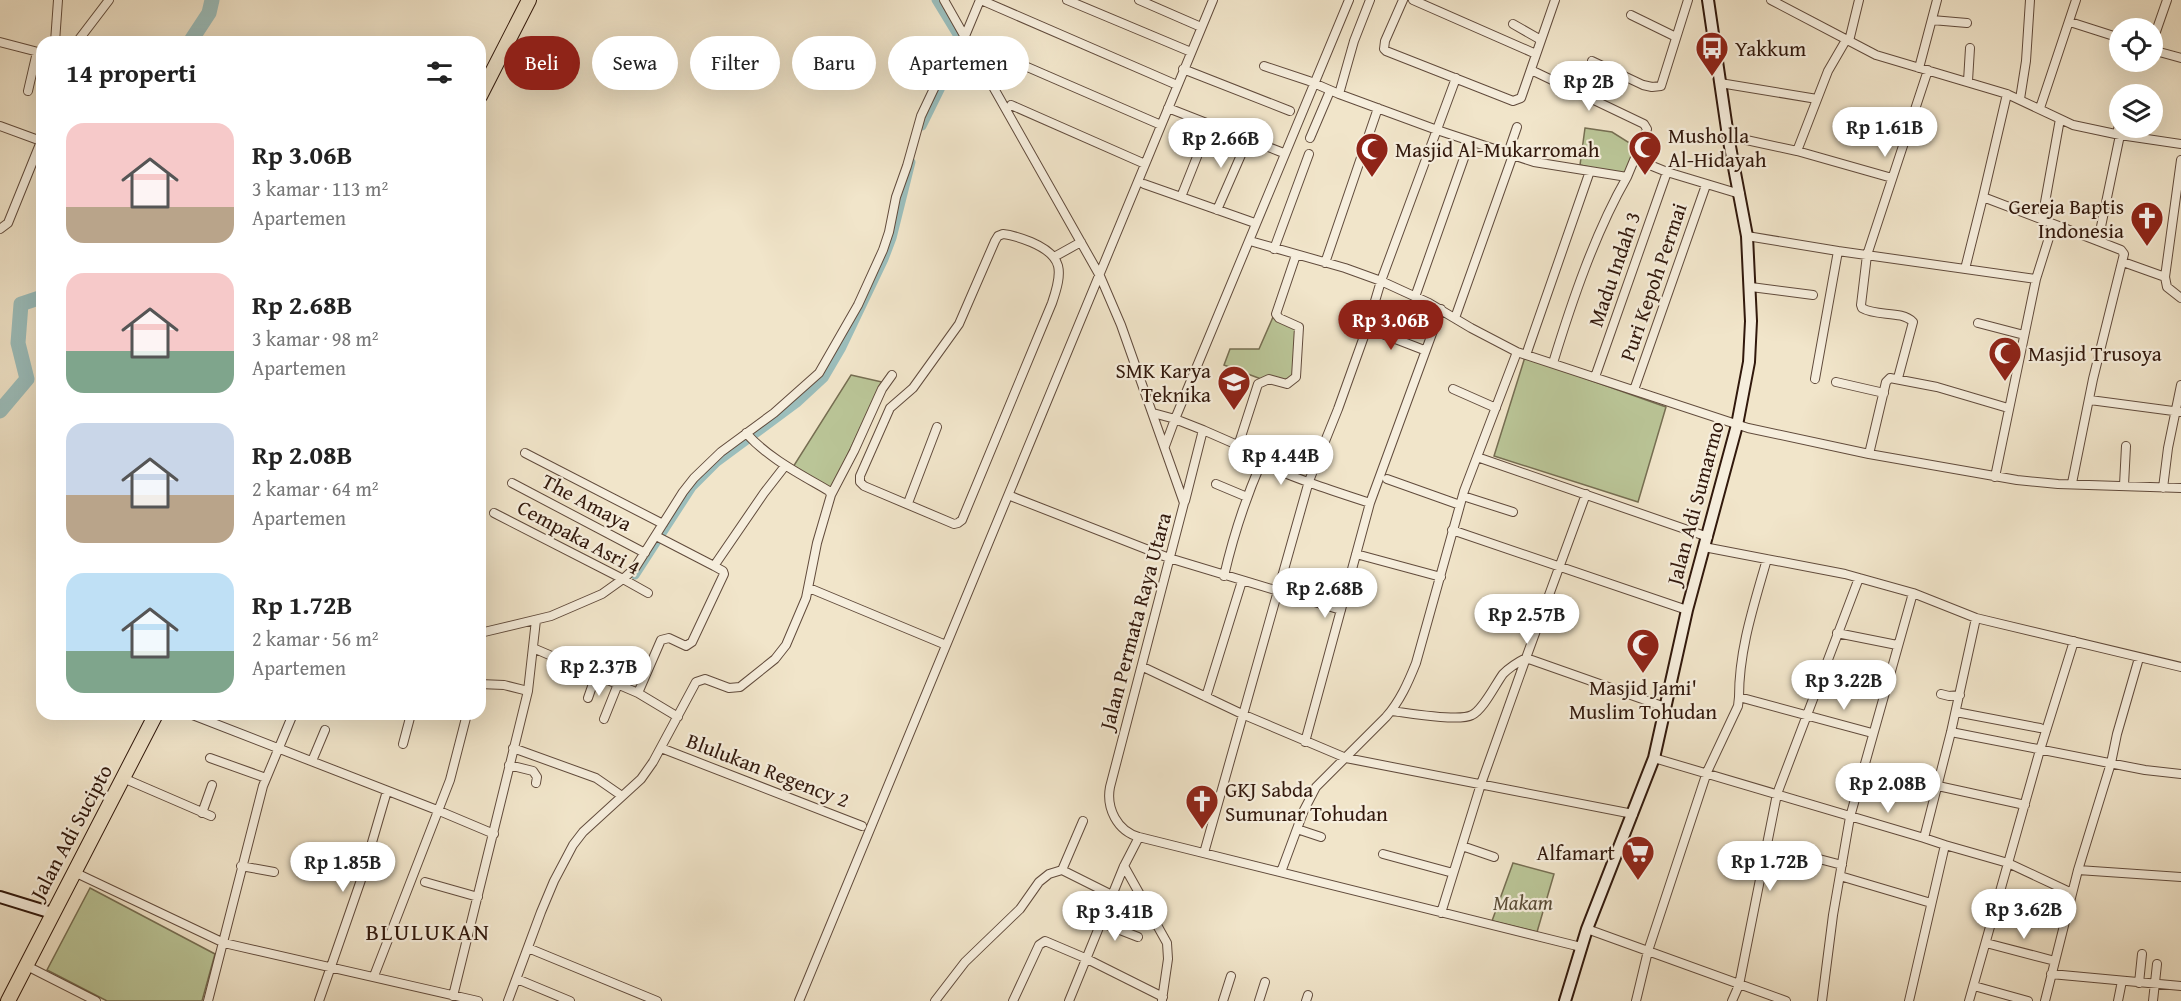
<!DOCTYPE html>
<html lang="id">
<head>
<meta charset="utf-8">
<style>
	:root { --surface:#fff; --page:#f2f2f2; --text:#222; --muted:#767676; --accent:#8f2418 }
	body { margin:0; font-family:"Gentium Book Plus",serif; background:var(--page); color:var(--text); height:100vh; display:flex; flex-direction:column; font-size:22px; white-space:nowrap }
	* { box-sizing:border-box; margin:0 }
	p { font-size:20px; color:var(--muted) }
	.icon { flex:none; width:33px; height:33px; fill:none; stroke:currentColor; stroke-width:2; stroke-linecap:round; stroke-linejoin:round }
	.map { position:relative; flex:1; overflow:hidden }
	.sheet { position:absolute; left:36px; top:36px; width:450px; height:684px; display:flex; flex-direction:column; background:var(--surface); border-radius:18px; box-shadow:0 6px 24px #0002 }
	.sheet>* { flex:none }
	.hud { position:absolute; left:504px; top:36px; width:570px; height:54px; display:flex; gap:12px }
	.tools { position:absolute; left:2109px; top:18px; display:grid; gap:12px }
	.tools a { display:grid; place-items:center; width:54px; height:54px; border-radius:50%; background:var(--surface); box-shadow:0 6px 24px #0002; font-size:30px }
	.price { position:absolute; translate:-50% -51px; padding:0 14px; border-radius:21px; background:#fff; color:#222; font-size:20px; line-height:39px; filter:drop-shadow(0 2px 3px #0008) }
	.price::after { content:''; position:absolute; left:50%; top:36px; width:18px; height:14px; margin-left:-9px; background:inherit; clip-path:polygon(0 0,100% 0,50% 100%) }
	.price.current { background:var(--accent); color:#fff }
	ul { padding:0; list-style:none }
	li { display:flex; align-items:center; gap:18px; height:150px; padding:0 30px }
	li span { display:grid; place-items:center; flex:none; width:168px; height:120px; border-radius:18px; color:#555 }
	li>.icon { margin-inline-start:auto }
	span .icon { width:72px; height:72px; fill:#fffc; stroke-width:1 }
	li b { font-size:26px }
	h2 { display:flex; justify-content:space-between; align-items:center; height:72px; padding:0 30px; font-size:26px }
	.pill { padding:0 21px; border-radius:27px; background:var(--surface); box-shadow:0 6px 24px #0002; font-size:21px; line-height:54px }
	.pill.current { background:var(--accent); color:#fff }
	.map>svg:first-child { display:block }
</style>
</head>
<body>
<div class="map">
<svg width="2181" height="1001" viewBox="0 0 2181 1001">
	<rect width="100%" height="100%" fill="#f1e5ca"/>
	<filter id="stains"><feTurbulence type="fractalNoise" baseFrequency=".00333" numOctaves="4"/><feColorMatrix values="0 0 0 0 .2 0 0 0 0 .09 0 0 0 0 .02 0 0 0 .5 -.17"/></filter>
	<radialGradient id="worn" r=".72"><stop offset=".6" stop-color="#630" stop-opacity="0"/><stop offset="1" stop-color="#630" stop-opacity=".3"/></radialGradient>
	<path fill="#bac597" stroke="#766e52" stroke-width="1.5" d="M1585,128L1612,132L1636,147L1625,175L1580,165Z
		M1273,317L1296,326L1295,376L1292,381L1261,379L1224,365L1230,349H1259Z
		M1525,357L1666,407L1638,502L1494,456Z
		M851,375L882,382L831,490L793,467Z
		M1513,863L1554,874L1537,932L1492,921Z
		M90,888L215,954L202,1001H107L47,970Z"/>
	<g fill="none" stroke-linecap="round" stroke-linejoin="round">
		<path stroke="#9bbebc" stroke-width="9" d="M922,126L954,61L964,46L936,0
			M635,575L692,487L716,463L797,403L824,378L841,349L884,259L892,238L911,162"/>
		<path stroke="#9bbebc" stroke-width="15" d="M190,42L209,13L212,0
			M0,411L27,379L18,343L21,304L42,297"/>
		<defs>
			<path id="street" d="M944,0L1100,276L1121,325L1184,503L1110,787C1106,808 1117,831 1139,837L1581,947
				M981,0L1177,85
				M1067,0L1191,52
				M1139,0L1201,27
				M1370,0L1354,41L1339,94L1437,130L1534,162L1627,177L1647,129L1644,124L1531,70
				M1403,0L1385,41L1384,49L1386,51L1513,101L1521,98L1555,0
				M1413,0L1536,54
				M1771,0L1876,55L2007,94L2073,125L2120,135L2181,144
				M1631,15L1676,37
				M1932,20L1967,23
				M2070,22L2120,38
				M1513,24L1541,40
				M1849,41L1859,0
				M0,42L42,53
				M55,42L58,0
				M77,42L109,0
				M2152,43L2167,0
				M981,47L1161,125
				M2152,50L2181,58
				M1592,61L1643,85L1652,87L1661,86L1688,0
				M1264,66L1309,81L1339,94
				M1919,68L1937,0
				M1183,69L1290,111
				M1968,81L1970,48
				M1720,83L1817,99
				M28,91L37,52
				M2007,94L1983,197L2098,241L2121,250L2124,254L2093,379L2072,483
				M2020,99L2026,61L2030,0
				M1011,105L1145,164
				M1168,108L1281,152
				M2040,108L2076,0
				M0,126L41,141
				M2117,134L2120,120
				M1728,136L1797,151L1892,178
				M1310,138L1330,91
				M1797,151L1828,71L1846,40
				M1508,153L1517,127
				M1635,159L1667,172L1740,194
				M2181,160L2165,277L2167,287L2181,298
				M1144,184L1252,222
				M1181,197L1210,124
				M1217,210L1248,139
				M2042,219L2060,119
				M0,229L8,223L42,139
				M1003,234C1013,235 1021,238 1031,242C1064,256 1063,271 1052,303L962,520L958,523L954,524L864,486L860,482V476L890,408L913,388L959,324L995,241L998,236Z
				M1747,236L1838,251L2036,279
				M1250,241L1345,268L1381,281L1429,303L1471,328L1517,352L1748,428L1869,454L2017,480L2058,484L2181,488
				M2098,241L2120,135
				M1274,249L1309,154
				M1054,257L1081,242
				M2123,262L2165,277
				M1325,263L1378,108
				M1965,269L1983,197
				M1751,287L1813,295
				M1415,297L1470,141
				M1455,318L1513,155
				M1978,323L2024,335
				M1367,328L1424,350
				M1526,355L1590,171
				M1553,363C1572,301 1595,233 1627,177
				M1595,377L1667,172
				M1898,378L1913,322C1901,310 1877,317 1862,308L1861,305L1867,255L1928,70
				M1815,379L1838,251
				M1836,382L1884,393
				M1453,389L1496,408
				M1634,390L1706,185
				M2090,400L2181,412
				M1153,413L1175,419L1165,446
				M1203,430L1235,444L1261,463C1245,500 1233,537 1224,576
				M1238,446L1258,384L1269,379L1287,384L1296,377L1299,327L1279,318L1276,314L1296,255
				M525,453L663,524
				M1869,454L1886,382L1890,378L1937,387L2008,408
				M1477,457L1708,537
				M1261,463C1296,479 1333,491 1370,503
				M1995,477L2036,279L2053,225
				M1387,479L1460,505
				M512,483L645,553
				M1216,484L1247,497
				M2124,485L2126,446
				M2163,488L2168,448L2181,385
				M831,495L854,451L882,389L892,375
				M1463,496L1513,512
				M1013,497L1169,558L1341,610
				M1185,501L1203,430L1175,419L1349,0
				M908,503L937,427
				M494,513L623,579L648,593
				M1452,530L1687,610
				M656,536L714,566L764,493L785,466
				M1704,547L1845,574L1913,593L1976,618L2181,667
				M1356,554L1441,577
				M809,588L946,645
				M480,633L551,616L602,594L623,579L635,568L683,492L694,478L721,452L774,413L819,373L858,305L883,250L889,232L896,197L907,166L921,116L948,59L965,36L980,0
				M1837,633L1897,645
				M533,648L638,693L678,717
				M1143,667L1242,714L1346,758L1633,814
				M480,684L504,685L528,691
				M638,693L661,640L669,638L686,646L692,642L724,574L723,571L714,566
				M1941,694L1949,696L1960,695
				M1206,697L1242,581
				M1739,697C1739,649 1754,605 1767,559
				M588,698L596,675
				M1392,711C1408,713 1459,722 1472,715C1483,710 1495,685 1503,674C1510,667 1518,662 1526,658L1586,494
				M1956,712L2040,728
				M190,714L437,810L494,834
				M604,719L618,684
				M1951,732L2145,770L2181,774
				M1305,742L1370,503L1441,309
				M403,744L411,714
				M513,748L596,778L622,796
				M661,748L862,826
				M210,758L266,778
				M1654,758L1924,838L1951,732L1976,618
				M312,761L325,730
				M509,765L533,771L537,777L536,783
				M123,778L211,816
				M1938,786L2025,805
				M202,813L212,785
				M1297,829L1321,837
				M1924,838L1945,845
				M1462,846L1494,857
				M1204,853L1309,481L1338,409L1367,328L1381,281L1456,78
				M1383,854L1453,873
				M1804,855L1842,865
				M241,866L274,872
				M1124,866L1167,943L1168,959L1162,1000
				M1062,870L1083,821
				M2078,870L2181,877
				M74,872L224,943L478,1001
				M1281,872L1304,810L1316,787L1386,717C1400,701 1408,683 1416,663L1464,491L1517,352
				M1840,876L1931,903
				M425,882L478,897
				M1074,912L1138,937
				M1441,913L1481,784L1526,658L1665,707
				M1587,929L1786,1001
				M1986,943L2055,961
				M528,948L657,1001
				M25,965L96,1001
				M2051,974L2181,986
				M374,976L450,780L467,714
				M517,979L570,1001
				M2139,983L2142,954
				M1974,986L2028,1001
				M453,996L528,691L536,620
				M208,1001L263,786L293,714
				M319,1001L361,880L387,791
				M508,1001L541,912L554,881L573,845L583,832L641,779L653,762L696,682L705,679L729,688L740,687L775,659L786,645L806,598L817,543L831,495L829,491C800,474 768,458 746,433
				M799,1001L1213,0
				M935,1001L965,962L1020,909L1039,882L1049,874L1062,870L1112,895
				M1013,1001L1039,945L1045,941L1085,958L1163,997
				M1069,1001L1124,866L1139,837
				M1223,1001L1231,976
				M1259,1001L1265,982
				M1306,1001L1308,995
				M1636,1001L1648,951L1707,772L1738,706L1739,697L1872,733
				M1732,1001L1739,985L1777,794L1859,578
				M1822,1001L1833,915L1850,817L1913,593
				M1909,1001L1945,845L2008,863L2072,893
				M1969,1001L2040,750L2074,641
				M2045,1001L2078,870L2111,763L2117,734L2139,658
				M2118,1001L2122,981
				M2153,1001L2157,964"/>
			<path id="secondary" d="M0,897L52,913
				M1565,1001L1587,929L1654,758L1687,610L1737,425L1749,362L1751,321L1747,236L1728,136L1708,0"/>
			<path id="highway" d="M480,96L529,0
				M8,1001L156,714"/>
		</defs>
		<use href="#street" stroke="#614b3c" stroke-width="10"/>
		<use href="#secondary" stroke="#31180c" stroke-width="14"/>
		<use href="#highway" stroke="#31180c" stroke-width="16"/>
		<use href="#street" stroke="#f6eedd" stroke-width="8"/>
		<use href="#secondary" stroke="#f6eedd" stroke-width="10"/>
		<use href="#highway" stroke="#f1e5ca" stroke-width="14"/>
	</g>
	<defs>
		<symbol id="bus-pin" viewBox="-11 -11 22 30"><path d="M0 17L-7.5 6A9.5 9.5 0 1 1 7.5 6Z" fill="#8f2418" stroke="#f6eedd"/><path d="M-5-6H5V4H4V6H2V4H-2V6H-4V4H-5ZM-3.5-4V0h7V-4ZM-3.5 1.2v1.5H-2V1.2ZM2 1.2v1.5H3.5V1.2Z" fill="#fff"/></symbol>
		<symbol id="mosque-pin" viewBox="-11 -11 22 30"><path d="M0 17L-7.5 6A9.5 9.5 0 1 1 7.5 6Z" fill="#8f2418" stroke="#f6eedd"/><path d="M3.5-4.9A6 6 0 1 0 3.5 4.9A5 5 0 1 1 3.5-4.9Z" fill="#fff"/></symbol>
		<symbol id="church-pin" viewBox="-11 -11 22 30"><path d="M0 17L-7.5 6A9.5 9.5 0 1 1 7.5 6Z" fill="#8f2418" stroke="#f6eedd"/><path d="M-1.2-6h2.4v3.5h3.3v2.4h-3.3V6h-2.4V-.1h-3.3v-2.4h3.3Z" fill="#fff"/></symbol>
		<symbol id="school-pin" viewBox="-11 -11 22 30"><path d="M0 17L-7.5 6A9.5 9.5 0 1 1 7.5 6Z" fill="#8f2418" stroke="#f6eedd"/><path d="M0-5L7-2L0 1L-7-2ZM-4 1L0 2.5L4 1V4Q0 6-4 4Z" fill="#fff"/></symbol>
		<symbol id="supermarket-pin" viewBox="-11 -11 22 30"><path d="M0 17L-7.5 6A9.5 9.5 0 1 1 7.5 6Z" fill="#8f2418" stroke="#f6eedd"/><path d="M-6-5.5h2.5l.6 2H6L4.5 2H-2.5L-4.4-4H-6ZM-1.5 3.2a1.3 1.3 0 1 0 .1 0ZM3 3.2a1.3 1.3 0 1 0 .1 0Z" fill="#fff"/></symbol>
	</defs>
	<g fill-rule="evenodd">
		<use href="#bus-pin" x="1693" y="29" width="38" height="52"/>
		<use href="#mosque-pin" x="1626" y="128" width="38" height="52"/>
		<use href="#mosque-pin" x="1353" y="130" width="38" height="52"/>
		<use href="#church-pin" x="2128" y="199" width="38" height="52"/>
		<use href="#mosque-pin" x="1986" y="334" width="38" height="52"/>
		<use href="#school-pin" x="1215" y="363" width="38" height="52"/>
		<use href="#mosque-pin" x="1624" y="626" width="38" height="52"/>
		<use href="#church-pin" x="1183" y="782" width="38" height="52"/>
		<use href="#supermarket-pin" x="1619" y="833" width="38" height="52"/>
	</g>
	<g text-anchor="middle" dominant-baseline="central" stroke-width="4.5" stroke-linejoin="round" paint-order="stroke">
		<g font-size="21" fill="#31180c" stroke="#f6eedd" text-anchor="start">
			<text x="1735" y="48">Yakkum</text>
			<text x="1668" y="135">Musholla<tspan x="1668" dy="24">Al-Hidayah</tspan></text>
			<text x="1395" y="149">Masjid Al-Mukarromah</text>
			<text x="2124" y="206" text-anchor="end">Gereja Baptis<tspan x="2124" dy="24">Indonesia</tspan></text>
			<text x="2028" y="353">Masjid Trusoya</text>
			<text x="1211" y="370" text-anchor="end">SMK Karya<tspan x="1211" dy="24">Teknika</tspan></text>
			<text x="1643" y="687" text-anchor="middle">Masjid Jami'<tspan x="1643" dy="24">Muslim Tohudan</tspan></text>
			<text x="1225" y="789">GKJ Sabda<tspan x="1225" dy="24">Sumunar Tohudan</tspan></text>
			<text x="1615" y="852" text-anchor="end">Alfamart</text>
		</g>
		<g font-size="21" fill="#31180c" stroke="#f6eedd">
			<text transform="translate(1614 269) rotate(-71)">Madu Indah 3</text>
			<text transform="translate(1653 282) rotate(-71)">Puri Kepoh Permai</text>
			<text transform="translate(587 502) rotate(28)">The Amaya</text>
			<text transform="translate(1695 503) rotate(-75)">Jalan Adi Sumarmo</text>
			<text transform="translate(579 537) rotate(28)">Cempaka Asri 4</text>
			<text transform="translate(1135 621) rotate(-75)">Jalan Permata Raya Utara</text>
			<text transform="translate(768 770) rotate(21)">Blulukan Regency 2</text>
			<text transform="translate(71 832) rotate(-62)">Jalan Adi Sucipto</text>
		</g>
		<g font-size="21" font-style="italic" fill="#5a4c36" stroke="#f6eedd">
			<text x="1523" y="902">Makam</text>
		</g>
		<g font-size="24" letter-spacing="1.5" fill="#31180c" stroke="#f6eedd">
			<text x="428" y="931">BLULUKAN</text>
		</g>
	</g>
	<rect width="100%" height="100%" filter="url(#stains)"/>
	<rect width="100%" height="100%" fill="url(#worn)"/>
</svg>
<div class="tools">
<a><svg class="icon" aria-label="locate" viewBox="0 0 24 24"><circle cx="12" cy="12" r="6"/><path d="M12 2v4M12 18v4M2 12h4M18 12h4"/></svg></a>
<a><svg class="icon" aria-label="layers" viewBox="0 0 24 24"><path d="M12 4l9 5-9 5-9-5zM3 14l9 5 9-5"/></svg></a>
</div>
<b class="price" style="left:1589px;top:112px">Rp 2B</b>
<b class="price" style="left:1885px;top:158px">Rp 1.61B</b>
<b class="price" style="left:1221px;top:169px">Rp 2.66B</b>
<b class="price current" style="left:1391px;top:351px">Rp 3.06B</b>
<b class="price" style="left:1281px;top:486px">Rp 4.44B</b>
<b class="price" style="left:1325px;top:619px">Rp 2.68B</b>
<b class="price" style="left:1527px;top:645px">Rp 2.57B</b>
<b class="price" style="left:599px;top:697px">Rp 2.37B</b>
<b class="price" style="left:1844px;top:711px">Rp 3.22B</b>
<b class="price" style="left:1888px;top:814px">Rp 2.08B</b>
<b class="price" style="left:1770px;top:892px">Rp 1.72B</b>
<b class="price" style="left:343px;top:893px">Rp 1.85B</b>
<b class="price" style="left:2024px;top:940px">Rp 3.62B</b>
<b class="price" style="left:1115px;top:942px">Rp 3.41B</b>
<div class="hud">
<a class="pill current">Beli</a>
<a class="pill">Sewa</a>
<a class="pill">Filter</a>
<a class="pill">Baru</a>
<a class="pill">Apartemen</a>
</div>
<section class="sheet">
<h2>14 properti<svg class="icon" aria-label="filters" viewBox="0 0 24 24"><path d="M4 7h16M4 17h16"/><circle cx="9" cy="7" r="2"/><circle cx="15" cy="17" r="2"/></svg></h2>
<ul>
<li><span style="background:linear-gradient(#f6c9c9 70%,#b9a48a 0)"><svg class="icon" aria-label="home" viewBox="0 0 24 24"><path d="M3 11l9-7 9 7M6 9v11h12V9"/></svg></span><div><b>Rp 3.06B</b><p>3 kamar · 113 m²</p><p>Apartemen</p></div></li>
<li><span style="background:linear-gradient(#f6c9c9 65%,#7fa58c 0)"><svg class="icon" aria-label="home" viewBox="0 0 24 24"><path d="M3 11l9-7 9 7M6 9v11h12V9"/></svg></span><div><b>Rp 2.68B</b><p>3 kamar · 98 m²</p><p>Apartemen</p></div></li>
<li><span style="background:linear-gradient(#c9d6e8 60%,#b9a48a 0)"><svg class="icon" aria-label="home" viewBox="0 0 24 24"><path d="M3 11l9-7 9 7M6 9v11h12V9"/></svg></span><div><b>Rp 2.08B</b><p>2 kamar · 64 m²</p><p>Apartemen</p></div></li>
<li><span style="background:linear-gradient(#bfe0f5 65%,#7fa58c 0)"><svg class="icon" aria-label="home" viewBox="0 0 24 24"><path d="M3 11l9-7 9 7M6 9v11h12V9"/></svg></span><div><b>Rp 1.72B</b><p>2 kamar · 56 m²</p><p>Apartemen</p></div></li>
</ul>
</section>
</div>
</body>
</html>
